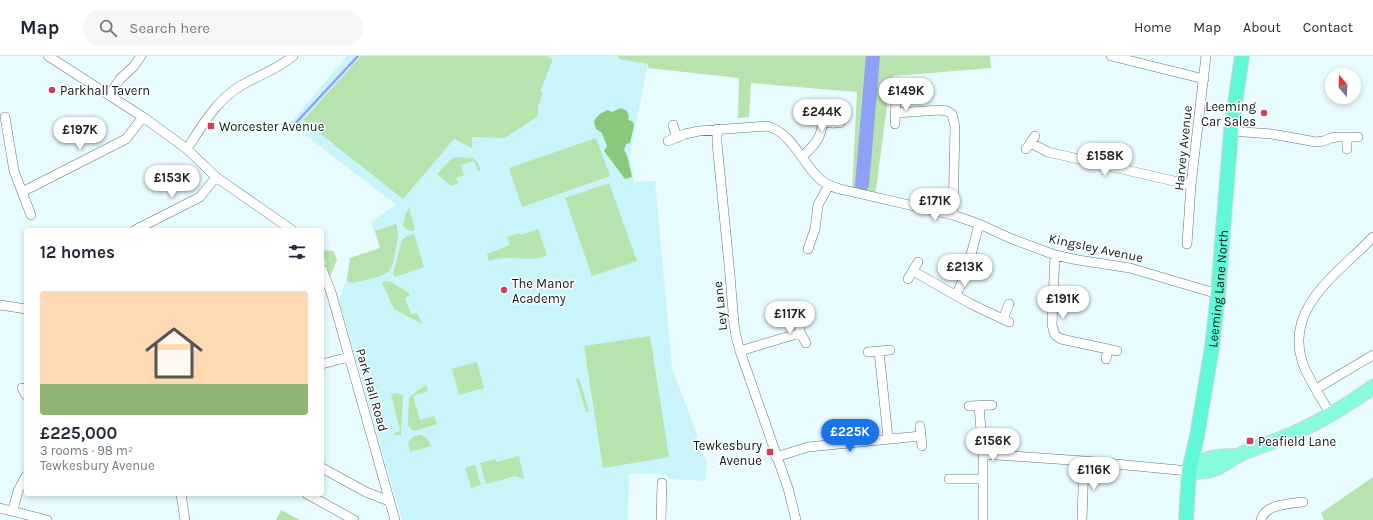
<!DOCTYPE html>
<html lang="en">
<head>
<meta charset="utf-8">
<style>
	:root { --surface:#fff; --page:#f6f6f7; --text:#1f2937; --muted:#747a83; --line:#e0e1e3; --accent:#1a73e8 }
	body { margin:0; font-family:Karla,sans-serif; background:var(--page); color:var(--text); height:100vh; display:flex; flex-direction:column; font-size:15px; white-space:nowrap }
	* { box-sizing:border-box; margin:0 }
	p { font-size:13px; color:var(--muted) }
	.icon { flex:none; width:22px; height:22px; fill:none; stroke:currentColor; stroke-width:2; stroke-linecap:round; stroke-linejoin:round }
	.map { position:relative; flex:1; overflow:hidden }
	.drawer { position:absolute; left:24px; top:172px; width:300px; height:268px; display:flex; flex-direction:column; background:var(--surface); border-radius:4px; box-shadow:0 2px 6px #0003 }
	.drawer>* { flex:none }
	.needle { width:26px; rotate:341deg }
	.controls { position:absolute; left:1325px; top:12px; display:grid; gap:8px }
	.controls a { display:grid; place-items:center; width:36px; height:36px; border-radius:50%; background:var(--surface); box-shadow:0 2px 6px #0003; font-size:20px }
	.price { position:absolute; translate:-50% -34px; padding:0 9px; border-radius:14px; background:#fff; color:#222; font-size:13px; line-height:26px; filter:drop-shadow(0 1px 2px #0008) }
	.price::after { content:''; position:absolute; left:50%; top:24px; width:12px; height:9px; margin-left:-6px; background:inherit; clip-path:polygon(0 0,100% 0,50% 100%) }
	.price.selected { background:var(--accent); color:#fff }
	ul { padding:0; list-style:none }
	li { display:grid; align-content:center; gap:8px; height:212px; padding:0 16px }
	li span { display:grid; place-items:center; height:124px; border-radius:4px; color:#555 }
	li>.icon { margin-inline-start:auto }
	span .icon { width:72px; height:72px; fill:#fffc; stroke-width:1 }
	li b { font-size:17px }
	h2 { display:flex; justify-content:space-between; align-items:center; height:48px; padding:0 16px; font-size:17px }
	header { display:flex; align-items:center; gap:24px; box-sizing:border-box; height:56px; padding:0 20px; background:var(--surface); border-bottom:1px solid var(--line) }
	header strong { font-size:19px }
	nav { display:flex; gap:22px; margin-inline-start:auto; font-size:14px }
	.search { width:280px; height:36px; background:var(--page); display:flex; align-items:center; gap:10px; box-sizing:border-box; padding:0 14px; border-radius:22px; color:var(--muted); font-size:15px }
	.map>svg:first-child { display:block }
</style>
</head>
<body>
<header>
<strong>Map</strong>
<div class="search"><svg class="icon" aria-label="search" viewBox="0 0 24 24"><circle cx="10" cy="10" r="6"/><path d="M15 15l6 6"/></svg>Search here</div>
<nav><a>Home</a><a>Map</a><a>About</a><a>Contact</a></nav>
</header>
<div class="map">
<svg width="1373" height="464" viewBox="0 0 1373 464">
	<rect width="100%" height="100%" fill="#e8fbfe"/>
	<path fill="#c9f4fa" d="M347,0H618L619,3L648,8L630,99L634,126L655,125L672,312L707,406L705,425L670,423L663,417L629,418L628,464H402L339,244L346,225L350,202L380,192L371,166L396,149L290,67Z"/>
	<path fill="#b7e3ae" d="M361,0H548V1L553,3L540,36L543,37L538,50V60L505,82L472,81V92L454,83L403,143L303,64Z
		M618,0H990L991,12L893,20L888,42L875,141L852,136L857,36L751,27L749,61L738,62L739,22L648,12V8L619,3Z
		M596,82L610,120L522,151L509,112Z
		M456,101L473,102L478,107L481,114L478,115L474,105L461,109L464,119L456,122L458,128L451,130L437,118L450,104Z
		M609,127L637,205L592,220L565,142Z
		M409,152L415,174C410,176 407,174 403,170L405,160Z
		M396,168C399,179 398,185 395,196C394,202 393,209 390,214C384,221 361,225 352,227L347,225L350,202L380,192L375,175Z
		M538,173L547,200C526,207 510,197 489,205L487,198L510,189L507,181L519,177L520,179Z
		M414,178L424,211L395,221L393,218L402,184L407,180Z
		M325,194L333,195L337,203L330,221L323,199Z
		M387,225L391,226L409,237L410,240L405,242L411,258L417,257L422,268L394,253L383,229L382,226Z
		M650,280L669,401L603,412L584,290Z
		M477,306L484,332L459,339L452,313Z
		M579,322L589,355L586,356L576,323Z
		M426,329L428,335L413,340L420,364L434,360L437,368L415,375L412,374L408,369L409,342L413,338Z
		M398,337L403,340L401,379H395L394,377L400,375L391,338Z
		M419,379C426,379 429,384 431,390L410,396L408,386L413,381Z
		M519,400L524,423L515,420L486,428L480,407L495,403L497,406Z
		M475,409L481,428L473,432L471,431L465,412Z
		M1373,421V464H1324L1321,457Z
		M281,454L300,464H276Z"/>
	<path fill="#88c97b" d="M621,52L627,55L629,61L628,64L632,65L634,69L630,87L626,88L624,94L627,99L632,121L625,123L604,95L607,90L602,77L596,73L594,66C596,60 602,56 608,54L612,56Z"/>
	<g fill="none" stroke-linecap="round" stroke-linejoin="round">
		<path stroke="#8fa1f7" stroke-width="2.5" d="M293,70L358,0"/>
		<path stroke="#8fa1f7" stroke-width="14" d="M862,129L873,0"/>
		<defs>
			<path id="minor" d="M48,0L143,61L187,93L216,121L292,174
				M1111,0L1204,23
				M110,38L120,23L134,10L141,0
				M895,57L940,54L947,55L952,58L955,71L953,159
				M818,59C825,69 829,67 840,67
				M5,61L14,115L31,159
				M895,68L896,43
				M673,69L677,82
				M717,73V87L730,219L734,268L736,280L740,295L788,432L796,464
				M1231,75L1272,78L1316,86L1324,85L1331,82L1337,81H1358
				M668,85L685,78L699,75L767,70C793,77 802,108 821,124C828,130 836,132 844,134L953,159L979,168L1012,183L1055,199L1078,204L1130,212L1218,238
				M1031,87L1048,96L1191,129
				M187,93C202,70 217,43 242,29C261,18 275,15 293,0
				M1026,93L1035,80
				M1347,93V81
				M802,101C815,88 820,85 823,66
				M22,136L126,83L143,61
				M135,174L200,141L216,121
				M1187,188L1191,129L1206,0
				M808,193L815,173L818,149L829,129
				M1055,199L1052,269L1055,279L1061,283L1117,295
				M322,213L331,236L395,464
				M913,215L971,248L1009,266
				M908,223L918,206
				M956,239L966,218L979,168
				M0,249L26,253
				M1003,263L1009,248
				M800,265V276L806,287
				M740,295L800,277
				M879,295L888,382
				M868,296L890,294
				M1106,303L1108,293
				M322,308L349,301
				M22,332L26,339
				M1316,333L1373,299
				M969,350L992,349
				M979,350L983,398V464
				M1331,359C1321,342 1308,323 1302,305C1285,250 1340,216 1373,181
				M920,370L922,390
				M983,398L1084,405L1189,415
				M776,401L808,391L921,380
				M322,412L366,436L389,445
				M949,423H983
				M181,438L185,464
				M307,438L354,464
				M0,452L47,464
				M13,454L18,435L26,420
				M661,464L662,427
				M1082,464L1084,405
				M1261,464C1265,448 1289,448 1303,446"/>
			<path id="primary" d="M1189,415C1201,417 1213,415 1224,408C1228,406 1232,402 1237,400C1257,390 1279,385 1299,375C1325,363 1349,348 1373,331
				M1189,415C1207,401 1213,400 1236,400"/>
			<g id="trunk">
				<path id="s1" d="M1186,464L1189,415L1197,380L1212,291L1218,238L1231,75L1242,0"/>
			</g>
		</defs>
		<use href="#minor" stroke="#5c7a7e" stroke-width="10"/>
		<use href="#primary" stroke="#d3d6d6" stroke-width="16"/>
		<use href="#trunk" stroke="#d3d6d6" stroke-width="16"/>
		<use href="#minor" stroke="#fff" stroke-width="9"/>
		<use href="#primary" stroke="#88fae1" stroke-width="14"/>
		<use href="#trunk" stroke="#60f8d7" stroke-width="14"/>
	</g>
	<g fill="#d03f5a" stroke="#fff" stroke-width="1.5">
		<circle cx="52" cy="34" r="4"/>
		<circle cx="1264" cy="57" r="4"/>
		<rect x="207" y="66" width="8" height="8" rx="2"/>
		<circle cx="504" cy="234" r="4"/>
		<rect x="1246" y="381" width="8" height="8" rx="2"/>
		<rect x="766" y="392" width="8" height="8" rx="2"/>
	</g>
	<g text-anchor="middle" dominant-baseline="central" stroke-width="3" stroke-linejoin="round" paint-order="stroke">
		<g font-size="13" fill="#0d191b" stroke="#fff" text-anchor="start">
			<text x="60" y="34">Parkhall Tavern</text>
			<text x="1256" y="50" text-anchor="end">Leeming<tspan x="1256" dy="15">Car Sales</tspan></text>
			<text x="219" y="70">Worcester Avenue</text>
			<text x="512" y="227">The Manor<tspan x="512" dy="15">Academy</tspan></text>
			<text x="1258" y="385">Peafield Lane</text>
			<text x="762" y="389" text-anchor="end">Tewkesbury<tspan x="762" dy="15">Avenue</tspan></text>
		</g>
		<g font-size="13" fill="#0d191b" stroke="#fff">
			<text transform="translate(1183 92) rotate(-84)">Harvey Avenue</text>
			<text transform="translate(1096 192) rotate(12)">Kingsley Avenue</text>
			<text stroke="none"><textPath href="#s1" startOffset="234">Leeming Lane North</textPath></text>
			<text transform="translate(720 250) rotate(-96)">Ley Lane</text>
			<text transform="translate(372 334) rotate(74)">Park Hall Road</text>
		</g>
	</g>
</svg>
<div class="controls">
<a><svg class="needle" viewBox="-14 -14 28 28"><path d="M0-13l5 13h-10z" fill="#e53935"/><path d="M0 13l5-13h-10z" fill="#747a83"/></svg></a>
</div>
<b class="price" style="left:906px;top:56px">£149K</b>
<b class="price" style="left:822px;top:77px">£244K</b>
<b class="price" style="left:80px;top:95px">£197K</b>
<b class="price" style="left:1105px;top:121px">£158K</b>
<b class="price" style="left:172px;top:143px">£153K</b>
<b class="price" style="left:935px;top:166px">£171K</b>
<b class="price" style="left:965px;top:232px">£213K</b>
<b class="price" style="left:1063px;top:264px">£191K</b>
<b class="price" style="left:790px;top:279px">£117K</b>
<b class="price selected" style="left:850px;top:397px">£225K</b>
<b class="price" style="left:993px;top:406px">£156K</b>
<b class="price" style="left:1094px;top:435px">£116K</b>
<section class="drawer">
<h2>12 homes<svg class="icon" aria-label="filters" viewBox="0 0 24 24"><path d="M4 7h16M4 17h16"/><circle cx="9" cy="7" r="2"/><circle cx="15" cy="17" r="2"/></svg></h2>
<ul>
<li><span style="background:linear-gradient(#ffd9b3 75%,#8fb573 0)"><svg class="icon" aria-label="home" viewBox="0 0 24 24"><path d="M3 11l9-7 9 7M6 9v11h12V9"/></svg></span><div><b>£225,000</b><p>3 rooms · 98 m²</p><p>Tewkesbury Avenue</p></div></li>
</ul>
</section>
</div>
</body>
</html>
